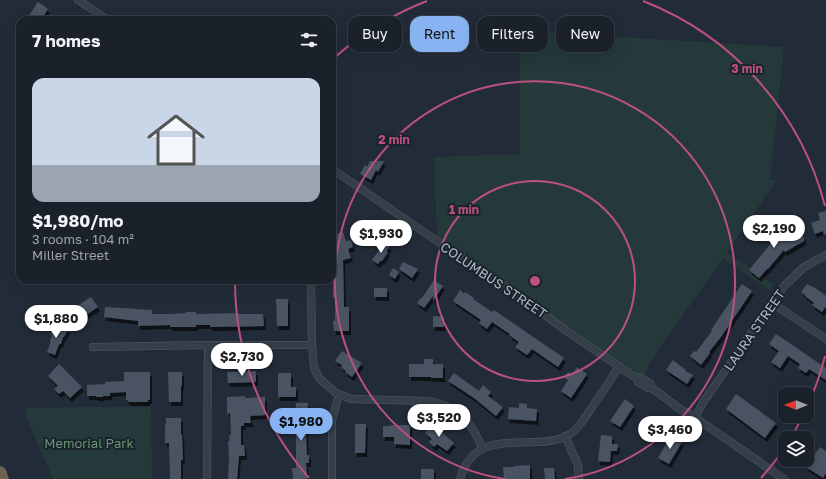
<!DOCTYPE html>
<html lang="en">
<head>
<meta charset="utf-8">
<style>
	:root { --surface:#1a212a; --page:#232932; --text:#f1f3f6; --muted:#9fa3a8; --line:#383e47; --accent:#87b3f3 }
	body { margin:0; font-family:"Golos Text",sans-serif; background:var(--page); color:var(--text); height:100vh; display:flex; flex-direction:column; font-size:15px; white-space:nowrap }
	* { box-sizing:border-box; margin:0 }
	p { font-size:13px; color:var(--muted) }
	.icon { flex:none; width:22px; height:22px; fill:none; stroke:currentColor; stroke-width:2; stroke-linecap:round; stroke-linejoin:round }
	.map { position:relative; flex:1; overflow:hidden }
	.side { position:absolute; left:16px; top:16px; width:320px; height:268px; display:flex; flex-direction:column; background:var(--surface); border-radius:12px; box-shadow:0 4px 16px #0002,0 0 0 1px var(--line) }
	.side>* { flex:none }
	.hud { position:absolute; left:348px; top:16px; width:380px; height:36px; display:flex; gap:8px }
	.needle { width:26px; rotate:270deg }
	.controls { position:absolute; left:778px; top:387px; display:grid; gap:8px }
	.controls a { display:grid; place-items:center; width:36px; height:36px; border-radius:8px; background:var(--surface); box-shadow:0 4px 16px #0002,0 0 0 1px var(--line); font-size:20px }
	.price { position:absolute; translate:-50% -34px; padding:0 9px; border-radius:14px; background:#fff; color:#222; font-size:13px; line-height:26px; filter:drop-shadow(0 1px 2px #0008) }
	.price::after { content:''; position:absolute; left:50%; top:24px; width:12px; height:9px; margin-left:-6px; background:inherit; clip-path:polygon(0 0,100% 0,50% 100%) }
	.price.on { background:var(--accent); color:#111 }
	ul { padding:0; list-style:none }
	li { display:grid; align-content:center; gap:8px; height:212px; padding:0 16px }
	li span { display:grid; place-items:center; height:124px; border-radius:12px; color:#555 }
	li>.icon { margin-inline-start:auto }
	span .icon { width:72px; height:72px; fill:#fffc; stroke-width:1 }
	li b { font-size:17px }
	h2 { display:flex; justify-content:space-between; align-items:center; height:48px; padding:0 16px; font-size:17px }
	.tag { padding:0 14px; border-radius:12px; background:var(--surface); box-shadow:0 4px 16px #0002,0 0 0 1px var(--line); font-size:14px; line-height:36px }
	.tag.on { background:var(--accent); color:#111 }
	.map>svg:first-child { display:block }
</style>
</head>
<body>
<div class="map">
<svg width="826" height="479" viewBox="0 0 826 479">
	<defs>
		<filter id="shadow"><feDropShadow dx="2" dy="4" stdDeviation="0" flood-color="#0009"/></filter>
	</defs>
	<rect width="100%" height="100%" fill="#222c38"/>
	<path fill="#25393a" d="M520,31L784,47L770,180H777L727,252L774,285L770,291L723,258L650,362L643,380L437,241L434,157L520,154Z
		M83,407H151L152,479H53L26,417V408Z"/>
	<path fill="#485362" filter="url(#shadow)" d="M38,2L48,9L44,15L52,20H32L28,17Z
		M370,161H384L378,172L376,170L371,180L360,174L365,165L367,167Z
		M826,211V234L824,235L823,231L815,234L811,223L820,220L818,213Z
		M769,222L781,241L799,230L804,238V241L785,252L784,250L768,269H767L759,278L749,270L772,242H770L760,228Z
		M343,232L346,241L351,240L353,247L348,249L351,258L343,260L344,307H349V331H334L333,321H335V297H333V268H338L333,252L334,251L332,242V235Z
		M384,243L390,247L386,251L388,252L382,261L381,260L378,264L372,260Z
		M403,262L418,269L412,278L399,269Z
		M393,268L399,272L395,279L389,275Z
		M434,280L443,286L433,301V296L424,308L417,303L421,298H422Z
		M742,284L752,291L721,337L709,352L710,353L701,365L690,356L694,351L696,352L712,331L711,330Z
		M807,284L817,289L826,296V306L822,312L812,305L814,303L805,296V295L801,292Z
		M374,288H387V297H374Z
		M460,290L464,294L465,292L474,298L473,299L492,312L494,310L564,358L558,367L532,349L527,355L515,347L519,342L509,335L510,334L492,322L487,329L479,323L481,320L453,301Z
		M91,297L98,307L74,323L65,310L72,305L74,308Z
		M276,299H288V326H277Z
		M105,307L152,310V314H170L186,313V312H196V314L239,313V314H263L264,326L210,327V325H196V327H170V325L138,326V321L104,317Z
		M433,316L444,317V327H433Z
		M55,325L68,329L64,337H63L61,344H59L55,355L47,352L51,341H50L52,335H50L53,327L55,328Z
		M776,334L826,368V380L809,369L806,373L798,368L800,364L788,356L780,368L771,362L779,351L769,344Z
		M342,351L362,363L352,377L345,372L346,371L341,367L342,365L335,361Z
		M424,359H433V364H443V378H431V377H409V364H424Z
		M673,360L686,370L685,371L693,375L687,384L666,370Z
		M59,364L82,387L70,398L63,391L59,394L54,389L58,386L48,376Z
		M577,367L587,374L571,398L561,391L568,380L564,377L568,372L572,375Z
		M256,371V382L228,383L227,372Z
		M124,372H150V400H148V402H128V400H126V392L110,393V396H103V397H96V396H87V385L105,384V382L124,381Z
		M168,372H182V386H181V402H169Z
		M278,373H291V387H296V397H278Z
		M454,373L479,391L483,385L491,392L488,396L503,407L496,416L474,398L448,381Z
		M736,394L776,423L765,438L726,409Z
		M245,396V398L265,397V415L250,416L251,423H244V426H241V445H244L245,456H239L237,479H228L229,456L228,441H230L229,435H231L230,413L227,414V397Z
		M625,399L634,406L620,427L610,421Z
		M296,403H308L306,435L307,455H309V463H306L307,479H293L292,468H296V427H294Z
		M519,403L527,404V408L537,409L536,421L508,419L509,407L519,408Z
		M166,418H181V434H182L183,460H181V479H170L169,443H165V425H166Z
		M355,424H366L365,453H355Z
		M432,424L454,443L447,451L437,444L434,447L429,442L432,439L425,433Z
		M391,425H410V445L394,444V437H383V426H391Z
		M601,435L612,436V444H618L617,451H611L610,462L598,461Z
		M671,436L682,442L669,464L658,458Z
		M785,436V453L777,447Z
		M820,447L826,451V473L823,478L806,467Z
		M530,465V479H504L503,467H514V466Z
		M544,468H554L555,479H545Z
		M421,469H434V479H421Z"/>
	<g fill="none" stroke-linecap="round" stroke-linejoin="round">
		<defs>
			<path id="street" d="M78,0L108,20
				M332,169L437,241L515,293L568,332L633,376L636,378L639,377L650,383L651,385V388
				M311,280L312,345L314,367L319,378L336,393L351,399L426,401C444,403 457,410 469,424C475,431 479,441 483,449
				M772,303L826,339
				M93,347L208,345H312
				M638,382L648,388H651C663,395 672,404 684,412H687L784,479
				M695,418L702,404L784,286L804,267L826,255
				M565,436L578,465L579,479
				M207,479L208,345
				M332,479V420L336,405L339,395
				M460,479C471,440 501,443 535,442C547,442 560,441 570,434C579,428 585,418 590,410C600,396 610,381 619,366"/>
			<path id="highway" d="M0,473L2,479"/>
		</defs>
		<use href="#street" stroke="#535c66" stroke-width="8"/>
		<use href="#highway" stroke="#404953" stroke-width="14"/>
		<use href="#street" stroke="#353e49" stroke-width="7"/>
		<use href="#highway" stroke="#6e6353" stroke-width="13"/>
	</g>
	<g fill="none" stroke="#bc5080" stroke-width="2">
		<circle cx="535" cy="281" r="100"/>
		<path d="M505 479A200 200 0 1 1 565 479"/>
		<path d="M825 356A300 300 0 0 1 808 405M802 417A300 300 0 0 1 791 438M784 449A300 300 0 0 1 761 478M309 478A300 300 0 0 1 235 281M332 60A300 300 0 0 1 427 1M643 1A300 300 0 0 1 825 206"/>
	</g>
	<g text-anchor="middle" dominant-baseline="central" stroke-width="4" stroke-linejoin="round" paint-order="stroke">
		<g font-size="13" fill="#b0b9c5" stroke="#1b232d">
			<text transform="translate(494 280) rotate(34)">COLUMBUS STREET</text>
			<text transform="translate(754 330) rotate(-55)">LAURA STREET</text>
		</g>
		<g font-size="13" fill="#689572" stroke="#1b232d">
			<text x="89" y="443">Memorial Park</text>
		</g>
	</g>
	<circle cx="535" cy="281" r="6" fill="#bc5080" stroke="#1b232d" stroke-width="2"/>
	<g font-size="12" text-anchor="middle" font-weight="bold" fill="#bc5080" stroke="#1b232d" stroke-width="4" stroke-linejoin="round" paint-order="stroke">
		<text x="747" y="73">3 min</text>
		<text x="394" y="144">2 min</text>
		<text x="464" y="214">1 min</text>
	</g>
</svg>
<div class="controls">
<a><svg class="needle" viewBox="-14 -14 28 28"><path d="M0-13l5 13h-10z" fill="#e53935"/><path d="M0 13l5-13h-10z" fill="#9fa3a8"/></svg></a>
<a><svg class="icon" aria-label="layers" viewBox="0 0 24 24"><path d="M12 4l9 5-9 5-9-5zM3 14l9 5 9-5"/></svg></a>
</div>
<b class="price" style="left:774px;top:249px">$2,190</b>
<b class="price" style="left:381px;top:254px">$1,930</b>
<b class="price" style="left:56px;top:339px">$1,880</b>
<b class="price" style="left:242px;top:377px">$2,730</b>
<b class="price" style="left:439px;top:438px">$3,520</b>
<b class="price on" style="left:301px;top:442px">$1,980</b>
<b class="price" style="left:670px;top:450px">$3,460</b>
<div class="hud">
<a class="tag">Buy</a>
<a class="tag on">Rent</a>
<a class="tag">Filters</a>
<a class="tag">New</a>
</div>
<section class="side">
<h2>7 homes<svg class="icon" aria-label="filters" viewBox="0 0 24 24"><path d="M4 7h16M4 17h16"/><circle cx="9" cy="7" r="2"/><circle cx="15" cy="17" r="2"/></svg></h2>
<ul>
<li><span style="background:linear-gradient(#c9d6e8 70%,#9aa5b1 0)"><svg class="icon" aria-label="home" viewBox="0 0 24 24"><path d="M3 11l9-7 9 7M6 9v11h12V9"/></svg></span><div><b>$1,980/mo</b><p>3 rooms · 104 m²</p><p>Miller Street</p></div></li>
</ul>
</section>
</div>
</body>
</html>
